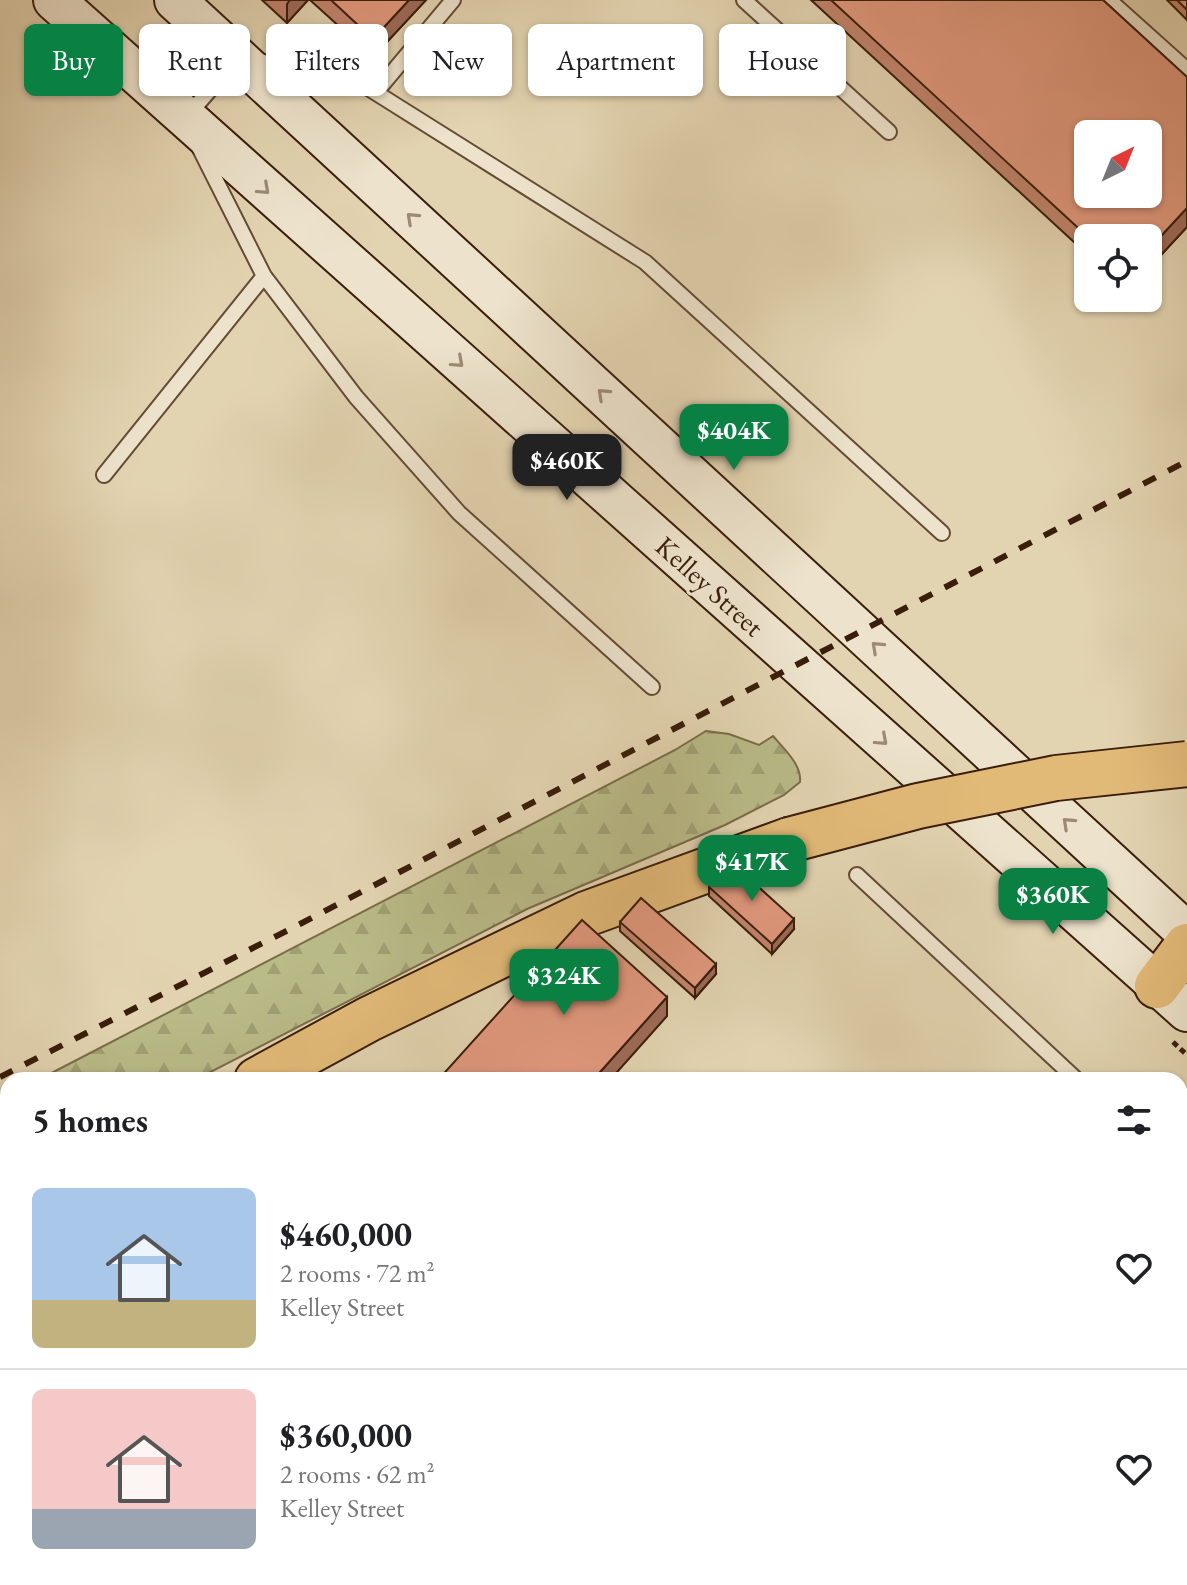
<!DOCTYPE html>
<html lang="en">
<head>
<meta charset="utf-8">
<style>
	:root { --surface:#fff; --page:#f6f6f6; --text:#202124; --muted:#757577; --line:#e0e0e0; --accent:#0b8043 }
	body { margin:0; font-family:"EB Garamond",serif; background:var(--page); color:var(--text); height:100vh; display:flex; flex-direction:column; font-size:30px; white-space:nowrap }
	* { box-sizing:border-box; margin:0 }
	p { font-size:26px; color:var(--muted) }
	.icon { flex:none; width:44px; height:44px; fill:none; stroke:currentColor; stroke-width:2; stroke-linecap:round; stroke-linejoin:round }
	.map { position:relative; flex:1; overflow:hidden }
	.side { position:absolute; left:0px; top:1072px; width:1188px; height:514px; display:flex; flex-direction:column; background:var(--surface); border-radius:24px 24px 0 0; box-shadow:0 2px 6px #0004 }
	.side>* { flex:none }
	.top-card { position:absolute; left:24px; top:24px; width:1140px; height:72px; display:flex; gap:16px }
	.needle { width:52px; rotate:43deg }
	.controls { position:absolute; left:1074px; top:120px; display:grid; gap:16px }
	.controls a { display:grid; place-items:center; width:88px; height:88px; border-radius:12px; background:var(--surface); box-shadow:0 2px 6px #0004; font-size:40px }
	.price { position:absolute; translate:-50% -68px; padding:0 18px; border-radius:16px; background:var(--accent); color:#fff; font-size:26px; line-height:52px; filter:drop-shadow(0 2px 4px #0008) }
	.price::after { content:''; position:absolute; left:50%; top:48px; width:24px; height:18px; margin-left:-12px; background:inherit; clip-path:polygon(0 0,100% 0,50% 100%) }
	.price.current { background:#222; color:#fff }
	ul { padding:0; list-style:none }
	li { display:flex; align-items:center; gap:24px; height:200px; padding:0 32px }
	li+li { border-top:2px solid var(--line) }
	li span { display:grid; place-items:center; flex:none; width:224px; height:160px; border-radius:12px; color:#555 }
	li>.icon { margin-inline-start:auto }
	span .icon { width:96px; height:96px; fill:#fffc; stroke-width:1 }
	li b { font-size:34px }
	h2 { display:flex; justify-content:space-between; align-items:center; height:96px; padding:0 32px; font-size:34px }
	.chip { padding:0 28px; border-radius:12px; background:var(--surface); box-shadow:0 2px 6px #0004; font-size:28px; line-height:72px }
	.chip.current { background:var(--accent); color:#fff }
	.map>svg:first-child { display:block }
</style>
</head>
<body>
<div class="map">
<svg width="1187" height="1585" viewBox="0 0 1187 1585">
	<defs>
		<pattern id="forest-firs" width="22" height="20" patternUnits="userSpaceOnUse" patternTransform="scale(2)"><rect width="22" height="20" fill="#b9bb88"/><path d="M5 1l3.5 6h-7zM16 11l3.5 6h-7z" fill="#a0a074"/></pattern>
	</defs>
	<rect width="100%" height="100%" fill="#e3d4b1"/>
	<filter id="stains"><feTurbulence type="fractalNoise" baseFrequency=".0025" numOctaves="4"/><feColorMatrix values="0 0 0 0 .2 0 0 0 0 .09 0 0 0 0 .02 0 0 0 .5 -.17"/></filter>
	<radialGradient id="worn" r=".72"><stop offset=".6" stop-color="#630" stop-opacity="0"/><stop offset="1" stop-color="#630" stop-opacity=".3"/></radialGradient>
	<path fill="url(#forest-firs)" stroke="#7a6c49" stroke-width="2" d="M706,731L729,734L759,745L773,736C784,749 802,765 800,782L784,795L725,825L527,909L195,1080H38L675,750Z
		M8,1096V1179L0,1183V1100Z"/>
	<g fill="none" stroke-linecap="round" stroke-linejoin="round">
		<defs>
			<path id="lane" d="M744,0L889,132
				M1109,0L1187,70
				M258,61L354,79L645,262L942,533
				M376,92L453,0
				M188,115L235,61
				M199,147L264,276L356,397L459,513L652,687
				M104,475L264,276
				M857,875L1077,1080
				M0,1271L8,1266
				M0,1477L8,1484
				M103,1578L110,1585
				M1115,1578L1123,1585
				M579,1585L585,1578
				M734,1585L741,1578
				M1025,1585L1031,1578"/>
			<path id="street" d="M845,1585L851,1578"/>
			<path id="secondary" d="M54,0L1187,1011
				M175,0L1187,933
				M1180,1206L1187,1202
				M1180,1246L1187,1245
				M275,1585L281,1578"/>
			<path id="highway" d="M1157,986L1187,946
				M257,1080L369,1019L586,914L789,840
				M0,1220L8,1216"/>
		</defs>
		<use href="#lane" stroke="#644b34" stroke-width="18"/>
		<use href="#street" stroke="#644b34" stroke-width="32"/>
		<use href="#secondary" stroke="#3a1d0a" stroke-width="44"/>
		<use href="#highway" stroke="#3a1d0a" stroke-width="48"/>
		<path stroke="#3a1d0a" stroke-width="5" stroke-dasharray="6 4" stroke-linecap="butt" d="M1173,1042L1187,1055"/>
		<use href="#lane" stroke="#ede3cc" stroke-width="14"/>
		<use href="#street" stroke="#ede3cc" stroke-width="28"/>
		<use href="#secondary" stroke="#ede3cc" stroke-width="40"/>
		<use href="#highway" stroke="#e2ba78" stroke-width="44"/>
		<path stroke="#3a1d0a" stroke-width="6" stroke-dasharray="14 14" stroke-linecap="butt" d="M0,1077L300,924L1187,461"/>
		<defs>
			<path id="highway-bridge" d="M789,840L918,806L1056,778L1187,764"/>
		</defs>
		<use href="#highway-bridge" stroke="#3a1d0a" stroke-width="48" stroke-linecap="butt"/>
		<use href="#highway-bridge" stroke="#e2ba78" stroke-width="44"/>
	</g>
	<path fill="#c2846c" stroke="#3a1d0a" stroke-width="2" d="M262,0H308L287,23Z
		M310,0H426L373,57Z
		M811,0H1103L1187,77V227L1148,269V238H1088V255Z
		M1167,0H1187V20Z
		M709,887L794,929L772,954L709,896Z
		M620,922L716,974L695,998L620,931Z
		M0,1306L8,1314V1398L0,1390Z"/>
	<path fill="#9e6b58" stroke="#3a1d0a" stroke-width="2" d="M290,0H308L287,23V4Z
		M409,0H426L373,57V39Z
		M1187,208V227L1148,269V250Z
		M794,919V929L772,954V944Z
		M716,964V974L695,998V988Z
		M667,997V1016L610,1080H593Z
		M1187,1510V1520L1180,1527V1518Z"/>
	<path fill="#e2997e" stroke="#3a1d0a" stroke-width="2" fill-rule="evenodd" d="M331,0H409L373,39Z
		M831,0H1103L1187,77V208L1148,250V238H1089ZM1088,134H1148V194H1088Z
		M1177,0H1187V10Z
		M731,862L794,919L772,944L709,887Z
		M641,898L716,964L695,988L620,922Z
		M582,920L667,997L593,1080H438Z
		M0,1306L8,1314V1384L0,1376Z
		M1187,1478V1510L1180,1518V1486Z
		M392,1578H477L485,1585H398Z
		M1039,1578H1071L1079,1585H1032Z
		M0,1579L6,1585H0Z"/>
	<defs><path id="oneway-chevron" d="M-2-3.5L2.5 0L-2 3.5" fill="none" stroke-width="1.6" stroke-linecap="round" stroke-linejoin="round" transform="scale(2)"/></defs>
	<g stroke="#9c8a75">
		<use href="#oneway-chevron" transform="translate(264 189) rotate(42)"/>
		<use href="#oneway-chevron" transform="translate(412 218) rotate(-137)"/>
		<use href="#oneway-chevron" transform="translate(458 362) rotate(42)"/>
		<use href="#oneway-chevron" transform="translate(603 394) rotate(-137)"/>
		<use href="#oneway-chevron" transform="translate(877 647) rotate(-137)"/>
		<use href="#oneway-chevron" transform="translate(882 740) rotate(42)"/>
		<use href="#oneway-chevron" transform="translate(1068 823) rotate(-137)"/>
	</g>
	<g text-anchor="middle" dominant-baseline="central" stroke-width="6" stroke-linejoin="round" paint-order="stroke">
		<g font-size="28" fill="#3a1d0a" stroke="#ede3cc">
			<text transform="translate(710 586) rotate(42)">Kelley Street</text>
		</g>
	</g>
	<rect width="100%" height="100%" filter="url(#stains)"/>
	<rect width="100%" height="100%" fill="url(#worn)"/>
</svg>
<div class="controls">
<a><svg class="needle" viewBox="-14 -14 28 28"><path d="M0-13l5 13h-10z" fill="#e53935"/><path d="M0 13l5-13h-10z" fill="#757577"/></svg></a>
<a><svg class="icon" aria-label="locate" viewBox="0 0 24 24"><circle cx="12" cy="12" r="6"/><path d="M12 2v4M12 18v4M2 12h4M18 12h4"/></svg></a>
</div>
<b class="price" style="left:734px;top:472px">$404K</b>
<b class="price current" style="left:567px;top:502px">$460K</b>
<b class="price" style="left:752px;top:903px">$417K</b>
<b class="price" style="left:1053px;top:936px">$360K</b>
<b class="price" style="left:564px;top:1017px">$324K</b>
<div class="top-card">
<a class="chip current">Buy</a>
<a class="chip">Rent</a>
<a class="chip">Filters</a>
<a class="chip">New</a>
<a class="chip">Apartment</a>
<a class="chip">House</a>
</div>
<section class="side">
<h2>5 homes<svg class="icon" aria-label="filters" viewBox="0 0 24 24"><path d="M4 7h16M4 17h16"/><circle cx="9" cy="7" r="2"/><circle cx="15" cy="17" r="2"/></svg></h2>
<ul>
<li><span style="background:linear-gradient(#a9c7e8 70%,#c2b280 0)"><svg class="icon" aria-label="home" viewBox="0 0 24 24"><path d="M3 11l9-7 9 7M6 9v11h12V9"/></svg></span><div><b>$460,000</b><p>2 rooms · 72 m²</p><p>Kelley Street</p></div><svg class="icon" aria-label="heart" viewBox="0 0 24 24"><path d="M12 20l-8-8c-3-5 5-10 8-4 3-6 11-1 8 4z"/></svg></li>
<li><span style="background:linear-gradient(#f6c9c9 75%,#9aa5b1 0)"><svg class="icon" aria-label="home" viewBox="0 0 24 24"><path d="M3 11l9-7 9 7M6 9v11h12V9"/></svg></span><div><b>$360,000</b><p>2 rooms · 62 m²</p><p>Kelley Street</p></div><svg class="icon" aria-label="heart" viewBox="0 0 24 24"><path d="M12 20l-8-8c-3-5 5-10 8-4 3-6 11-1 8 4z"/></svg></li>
</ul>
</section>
</div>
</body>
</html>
